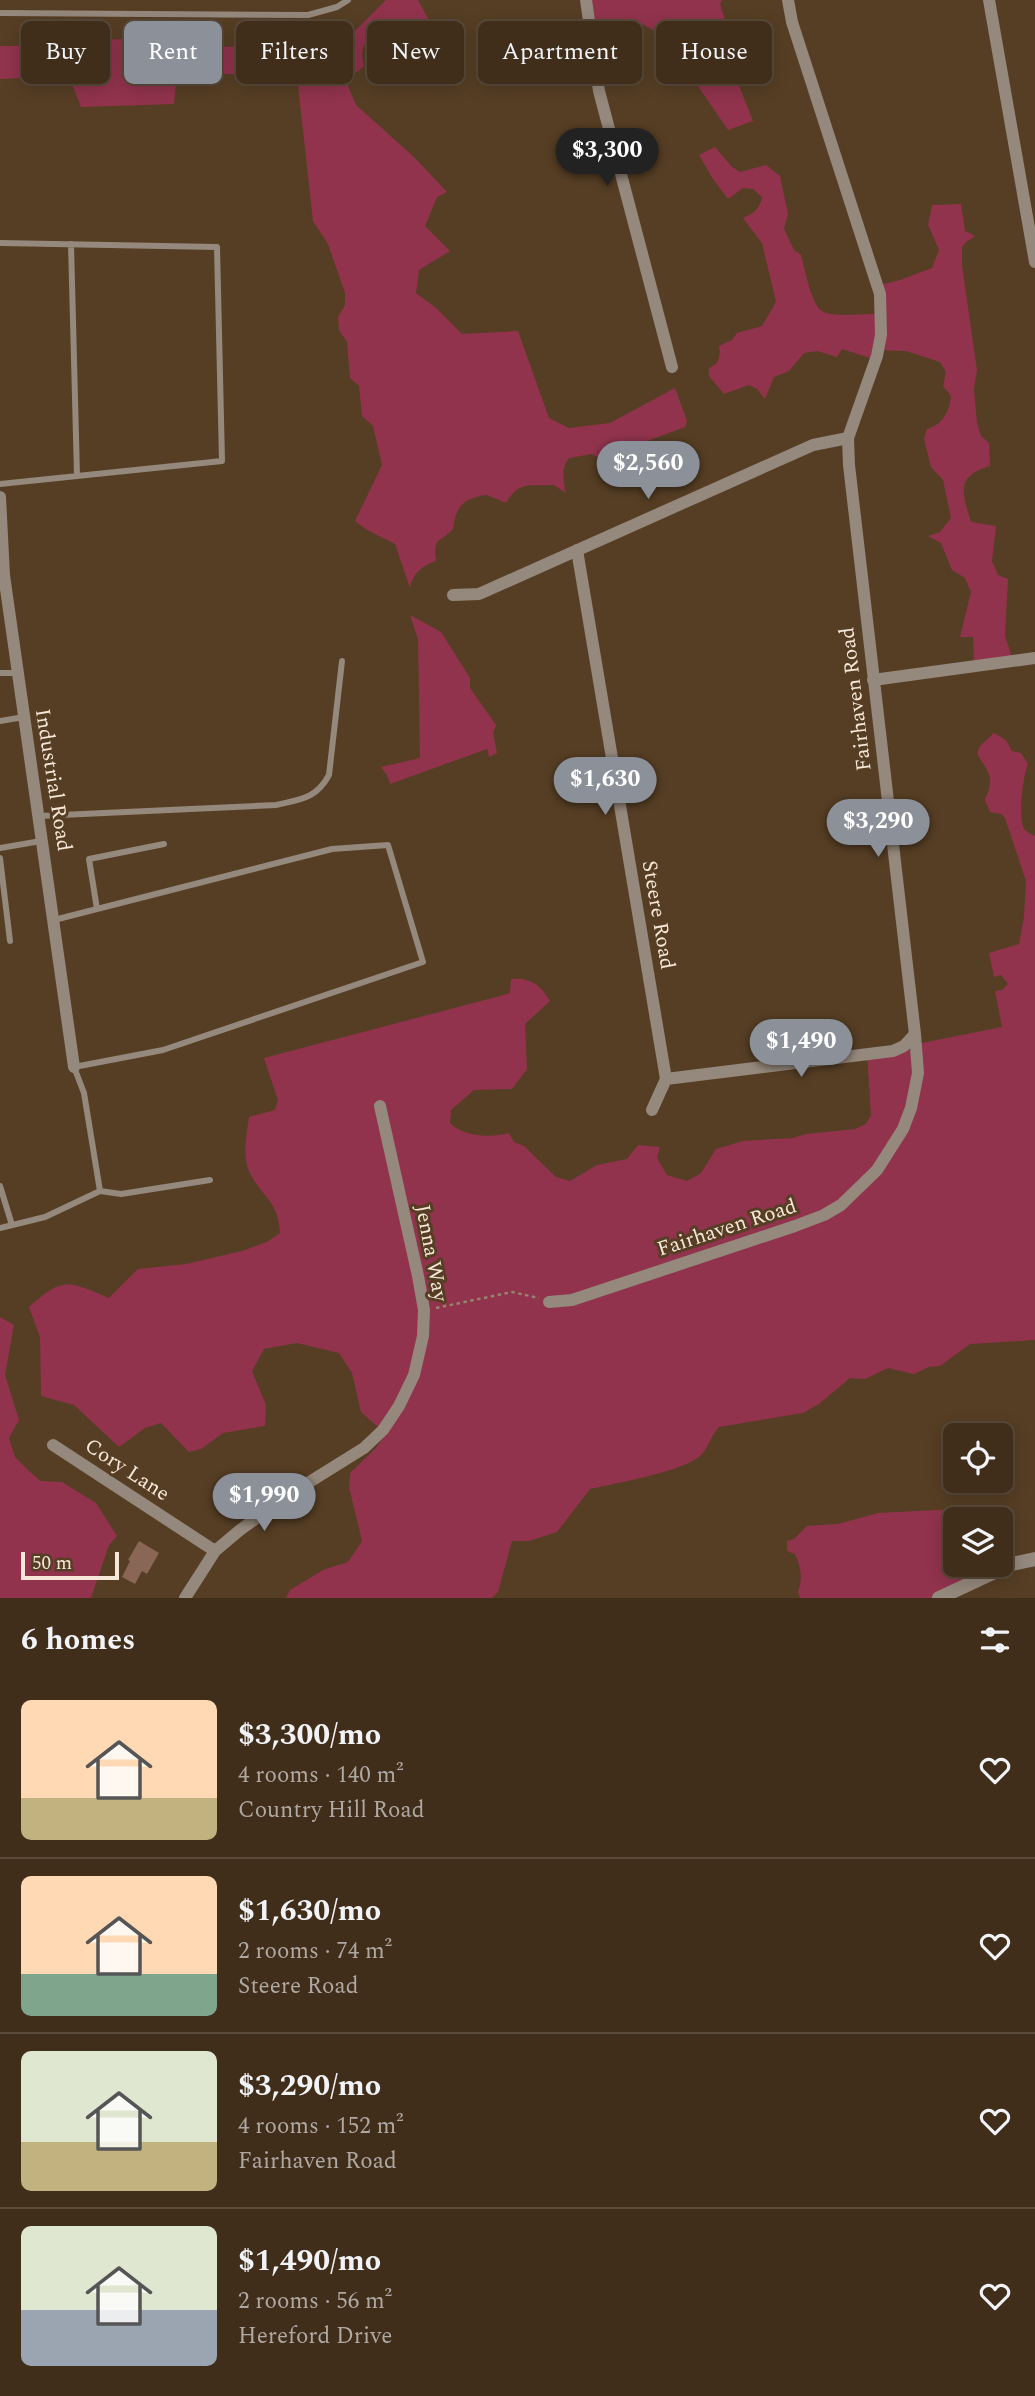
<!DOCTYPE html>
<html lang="en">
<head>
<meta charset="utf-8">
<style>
	:root { --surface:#402e1b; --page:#4b3a28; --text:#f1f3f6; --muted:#aea8a3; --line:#594a3a; --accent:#8c9099 }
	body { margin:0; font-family:Spectral,serif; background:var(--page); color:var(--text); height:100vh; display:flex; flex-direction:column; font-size:26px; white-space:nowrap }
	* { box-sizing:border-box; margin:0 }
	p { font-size:23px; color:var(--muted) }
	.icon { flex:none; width:38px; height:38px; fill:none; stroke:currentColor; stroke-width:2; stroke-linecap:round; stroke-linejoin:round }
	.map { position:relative; height:1598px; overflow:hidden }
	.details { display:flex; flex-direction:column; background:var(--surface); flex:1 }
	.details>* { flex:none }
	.banner { position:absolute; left:21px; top:21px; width:994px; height:63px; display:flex; gap:14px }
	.fabs { position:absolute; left:943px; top:1423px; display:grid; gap:14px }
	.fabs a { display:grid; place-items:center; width:70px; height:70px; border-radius:10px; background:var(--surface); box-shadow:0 4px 18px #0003,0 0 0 2px var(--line); font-size:35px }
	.scale { position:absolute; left:21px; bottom:18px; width:98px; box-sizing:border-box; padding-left:7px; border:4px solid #f6e7d8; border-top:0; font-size:19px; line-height:24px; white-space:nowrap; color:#f6e7d8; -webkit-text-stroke:5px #563e24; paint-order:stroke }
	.price { position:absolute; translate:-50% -60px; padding:0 16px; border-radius:24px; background:var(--accent); color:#fff; font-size:23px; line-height:46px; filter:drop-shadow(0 2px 4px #0008) }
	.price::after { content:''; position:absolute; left:50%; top:42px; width:21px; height:16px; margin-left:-10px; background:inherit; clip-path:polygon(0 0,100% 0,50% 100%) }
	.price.current { background:#222; color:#fff }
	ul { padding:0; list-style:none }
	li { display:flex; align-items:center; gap:21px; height:175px; padding:0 21px }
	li+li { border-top:2px solid var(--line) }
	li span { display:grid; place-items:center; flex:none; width:196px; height:140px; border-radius:10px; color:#555 }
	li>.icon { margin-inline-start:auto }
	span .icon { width:84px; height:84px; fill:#fffc; stroke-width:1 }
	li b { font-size:30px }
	h2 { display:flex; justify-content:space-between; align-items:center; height:84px; padding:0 21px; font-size:30px }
	.pill { padding:0 24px; border-radius:10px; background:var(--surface); box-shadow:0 4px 18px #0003,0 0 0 2px var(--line); font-size:24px; line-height:63px }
	.pill.current { background:var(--accent); color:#fff }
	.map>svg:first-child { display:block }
</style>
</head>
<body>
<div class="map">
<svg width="1035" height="1598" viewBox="0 0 1035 1598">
	<rect width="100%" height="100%" fill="#563e24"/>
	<path fill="#91334d" d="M386,0H418L430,22C408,24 371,24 363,49C361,54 363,61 364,66L346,81L356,105L414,157L447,192L437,197L425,226L450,251L419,270L416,293L436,308L462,334L518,331L549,418L569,428L610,423L675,388L687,421L685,427L637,445L630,459L616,456L603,461L592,454L569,458C561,468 563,480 566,493L554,485C530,487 520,479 506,503L487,495C463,498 456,506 453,529C439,544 433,536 436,561C423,565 412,574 410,588L395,544L367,530L355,521L382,465L373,426L362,416L359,386L350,378L347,342L339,330L338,317L345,305V293L328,244L313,221L297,76L193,73L176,83L174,104L81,107L70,79L65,76L0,79V46H18L23,40H47L42,59L59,61L61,41L215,36L218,46L229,47L348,38Z
		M582,0H722L720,4L732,41L729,54L732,68L753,121L728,130L698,86L688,49L640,23L586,21Z
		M715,147L732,167L740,172L766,165L780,176L788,214L784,229L794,250L801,255C805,268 811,307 824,312C834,317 862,314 875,314L874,286L897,281L932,268L939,250L928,225L932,205L961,204L965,231L975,236L966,242L962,247V265L977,370L974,389L977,423L981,436L989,443L990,466C955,476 962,493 971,522L996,526L992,561L998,575L1008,579L1005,636L1013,660L974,665L973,637H960L971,592L965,578L952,570L941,543L928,536L940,532L951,518L943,480L931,467L924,439L927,429C943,424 949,413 951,396L943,386L946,372L940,362L906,351L876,350L870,358L842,349L837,357L817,351L804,353L789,371L774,377L765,399L757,389L749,385L724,394L709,376V368C719,364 721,356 719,346L732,340L737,333L762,326L776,302L762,243L743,218C754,213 760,209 762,197L753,189L743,188L728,199L713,179L699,155Z
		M410,615L441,632L470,678V688L496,725L493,733L497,753L489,757L487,749L390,784L387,775L381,767L420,758L418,639Z
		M994,733L1006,740L1012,751L1021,753L1028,764C1023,776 1017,819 1025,830C1027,832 1033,835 1035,836V1340L970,1344L940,1366L929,1367L914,1374L888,1368L865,1379L850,1378L819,1404L803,1413L719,1427C711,1435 709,1447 701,1455C686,1471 613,1484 590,1489L557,1532L529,1541H512L498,1592L492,1598H286L290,1590L323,1570L348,1562L362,1541L349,1487L350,1473L375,1449L386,1434L361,1412L352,1373L339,1353L297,1343L264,1349L252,1371L266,1405L265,1426L223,1433L201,1449L189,1452L161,1423L145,1428L119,1447L74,1405L41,1396L40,1337L29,1307C63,1276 69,1281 109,1298L138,1269L186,1264L242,1251L267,1242L280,1233C278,1199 261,1197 249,1171C242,1155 247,1133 249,1117L275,1110L278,1100L264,1058L500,996L510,993L511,979C530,977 541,985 550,1001L525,1024L527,1069L512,1089L474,1090L451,1110L450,1123C463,1137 491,1138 509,1133L514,1142L524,1146L556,1177L570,1181L597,1165L627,1159L638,1145L660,1147L657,1158L667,1175L687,1181L701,1173L716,1149L743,1141L793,1138L806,1134L855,1129L866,1124L871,1115L867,1054L1002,1027L995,991L1002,990L1008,984L1001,975L994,977L989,953L1019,944L1024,917L1026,881L1005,818L1001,814L990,812L985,800C995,777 989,773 977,754L980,746Z
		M0,1317L14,1325L5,1375L19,1420L9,1438L15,1457L30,1472L41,1481L62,1482L96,1503L117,1536L109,1545L91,1598H0Z
		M977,1508V1519H956V1564L985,1565L986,1568L931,1598H800L798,1592C803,1578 801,1567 795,1554L787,1551V1541L794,1539L807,1526L838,1524L878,1513Z"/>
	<path fill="#896655" d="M139,1541L159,1553L147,1574L142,1571L135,1584L122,1577L130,1561L128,1560Z"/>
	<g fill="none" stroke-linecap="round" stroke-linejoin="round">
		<path stroke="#98846e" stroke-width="2.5" stroke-dasharray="3.5 3.5" stroke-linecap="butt" d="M436,1308L512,1292L539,1298"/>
		<path stroke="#95887c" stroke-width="6" d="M0,13L308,15L337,7L348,0
			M0,243L217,247L222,461L0,484
			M71,244L77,475
			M0,673H17
			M0,721L24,717
			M39,816L276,805C301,799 316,799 329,775L342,661
			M0,848L41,841
			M0,858L10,941
			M97,909L89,859L164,844
			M0,1186L12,1225
			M100,1191L121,1194L210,1180
			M0,1228L45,1217L100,1191L84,1093L74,1067L163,1050L423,962L388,845L332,849L54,920"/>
		<path stroke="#95887c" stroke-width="12" d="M586,0L599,91L672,367
			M989,0L1035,262
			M0,497L4,575L74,1067
			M577,550L666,1079
			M453,595L479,594L813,445L848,438
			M873,680L1035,658
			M666,1079L893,1051L904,1046L915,1034
			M652,1110L666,1079
			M549,1302L572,1300L795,1226L824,1215L841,1205L877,1170L903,1129L911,1108L918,1073L915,1034L849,465L848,438L877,356L881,335L880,294L792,22L788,0
			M53,1445L215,1551
			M185,1598L215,1551L240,1530L287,1496L364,1448L383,1430L399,1406L414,1375L423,1336L424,1310L418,1276L380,1106"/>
		<path stroke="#95887c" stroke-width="14" d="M939,1598L1012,1564L1035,1559"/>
	</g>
	<g text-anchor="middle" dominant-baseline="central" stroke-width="6" stroke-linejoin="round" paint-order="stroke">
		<g font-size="21" fill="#f6e7d8" stroke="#563e24">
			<text transform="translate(856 699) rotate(-97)">Fairhaven Road</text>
			<text transform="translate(53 780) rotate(81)">Industrial Road</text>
			<text transform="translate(658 915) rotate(80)">Steere Road</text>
			<text transform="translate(727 1228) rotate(-18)">Fairhaven Road</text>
			<text transform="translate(431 1253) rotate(79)">Jenna Way</text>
			<text transform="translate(127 1470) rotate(33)">Cory Lane</text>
		</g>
	</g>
</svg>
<div class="fabs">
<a><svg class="icon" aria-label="locate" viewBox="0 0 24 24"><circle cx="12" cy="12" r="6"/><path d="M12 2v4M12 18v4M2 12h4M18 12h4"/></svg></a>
<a><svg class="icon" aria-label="layers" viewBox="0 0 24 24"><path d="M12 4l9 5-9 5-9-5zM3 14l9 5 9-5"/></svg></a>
</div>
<div class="scale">50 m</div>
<b class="price current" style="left:607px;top:188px">$3,300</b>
<b class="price" style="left:648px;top:501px">$2,560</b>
<b class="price" style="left:605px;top:817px">$1,630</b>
<b class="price" style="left:878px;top:859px">$3,290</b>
<b class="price" style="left:801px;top:1079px">$1,490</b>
<b class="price" style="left:264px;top:1533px">$1,990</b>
<div class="banner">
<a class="pill">Buy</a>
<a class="pill current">Rent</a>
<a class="pill">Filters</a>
<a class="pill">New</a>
<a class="pill">Apartment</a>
<a class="pill">House</a>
</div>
</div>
<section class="details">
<h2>6 homes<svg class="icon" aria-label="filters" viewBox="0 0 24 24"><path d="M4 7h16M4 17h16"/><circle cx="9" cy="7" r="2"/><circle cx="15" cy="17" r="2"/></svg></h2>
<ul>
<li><span style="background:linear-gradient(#ffd9b3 70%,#c2b280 0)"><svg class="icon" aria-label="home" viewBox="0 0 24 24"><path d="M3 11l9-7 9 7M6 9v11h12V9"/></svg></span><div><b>$3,300/mo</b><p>4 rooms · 140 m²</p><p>Country Hill Road</p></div><svg class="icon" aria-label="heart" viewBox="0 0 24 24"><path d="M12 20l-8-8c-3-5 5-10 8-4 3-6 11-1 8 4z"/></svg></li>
<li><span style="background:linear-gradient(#ffd9b3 70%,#7fa58c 0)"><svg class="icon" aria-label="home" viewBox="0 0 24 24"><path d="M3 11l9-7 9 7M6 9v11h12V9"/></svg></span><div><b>$1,630/mo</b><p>2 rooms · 74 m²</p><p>Steere Road</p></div><svg class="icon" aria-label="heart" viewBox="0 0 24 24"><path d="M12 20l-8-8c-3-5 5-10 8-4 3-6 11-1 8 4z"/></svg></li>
<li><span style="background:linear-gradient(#dfe7d0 65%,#c2b280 0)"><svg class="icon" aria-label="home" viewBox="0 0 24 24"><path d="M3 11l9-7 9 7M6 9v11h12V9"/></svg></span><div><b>$3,290/mo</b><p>4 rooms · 152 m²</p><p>Fairhaven Road</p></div><svg class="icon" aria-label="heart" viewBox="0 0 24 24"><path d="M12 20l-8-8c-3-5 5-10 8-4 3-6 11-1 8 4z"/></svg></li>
<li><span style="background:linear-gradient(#dfe7d0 60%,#9aa5b1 0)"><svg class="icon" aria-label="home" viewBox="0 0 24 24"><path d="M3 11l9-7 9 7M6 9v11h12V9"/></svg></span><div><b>$1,490/mo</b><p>2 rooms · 56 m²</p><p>Hereford Drive</p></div><svg class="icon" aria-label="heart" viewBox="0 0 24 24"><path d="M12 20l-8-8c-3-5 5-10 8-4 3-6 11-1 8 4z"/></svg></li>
</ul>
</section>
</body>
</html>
